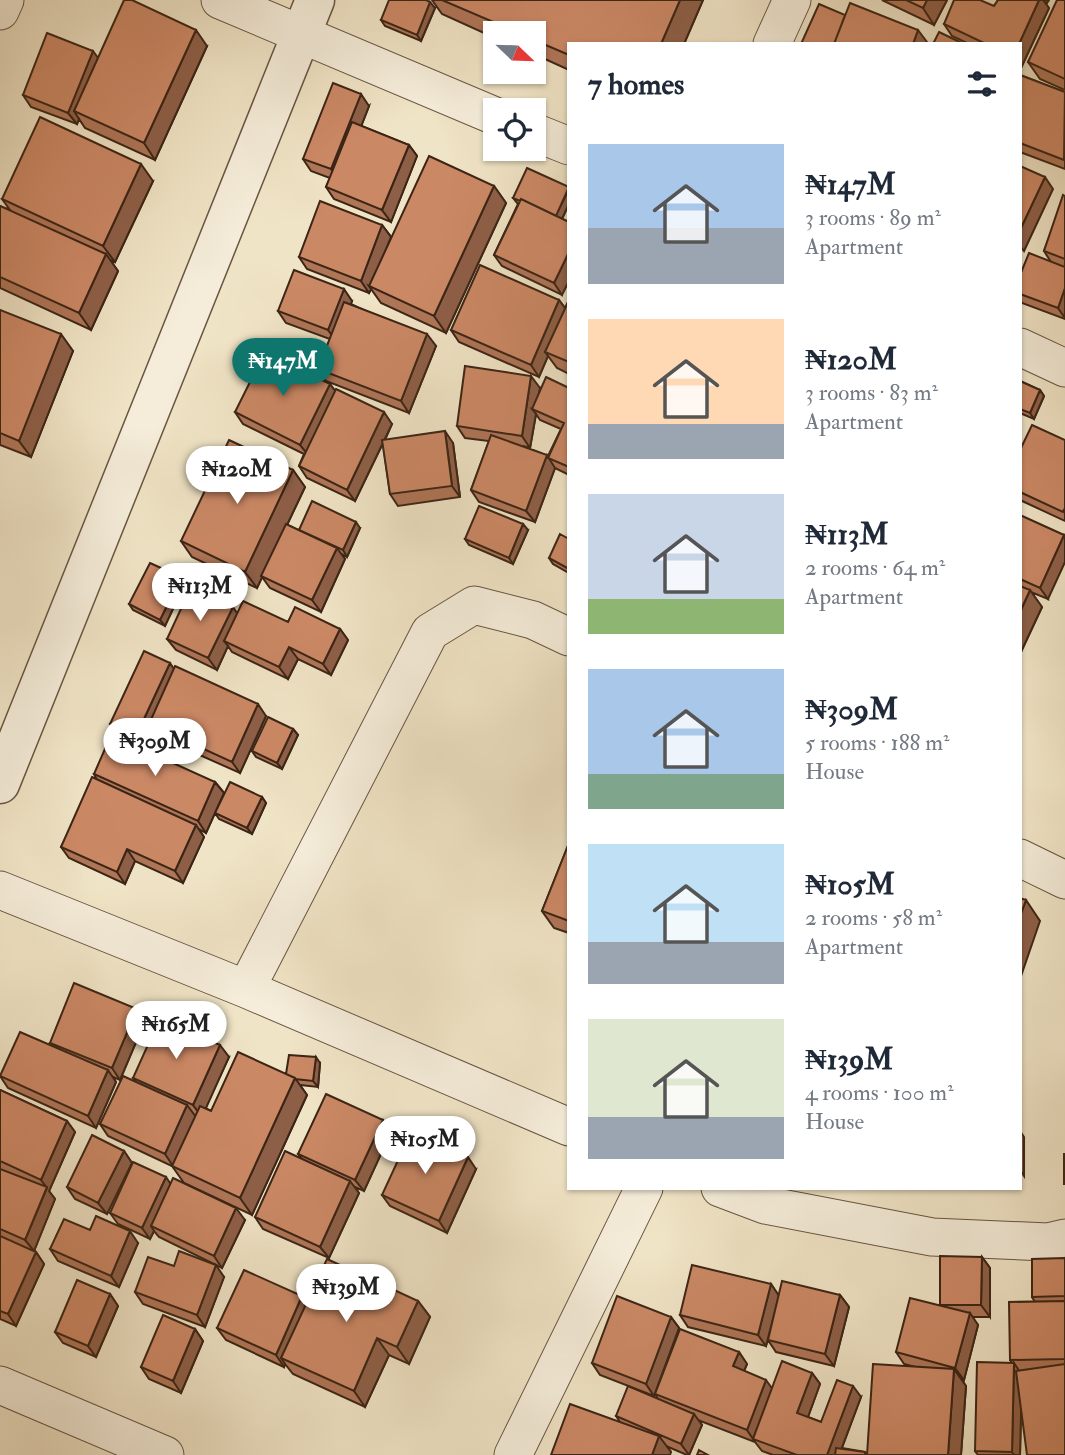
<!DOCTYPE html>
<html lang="en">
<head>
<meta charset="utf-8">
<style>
	:root { --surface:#fff; --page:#f6f6f7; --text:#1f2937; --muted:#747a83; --accent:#0f766e }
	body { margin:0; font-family:"IM FELL Double Pica",serif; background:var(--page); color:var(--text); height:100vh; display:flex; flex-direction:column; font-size:26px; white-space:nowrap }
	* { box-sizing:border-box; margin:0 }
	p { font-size:23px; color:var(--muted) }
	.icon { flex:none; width:38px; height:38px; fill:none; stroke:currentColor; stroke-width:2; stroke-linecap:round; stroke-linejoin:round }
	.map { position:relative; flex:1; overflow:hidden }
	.side { position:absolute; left:567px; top:42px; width:455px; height:1148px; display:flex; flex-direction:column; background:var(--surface); border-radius:0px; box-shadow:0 2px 5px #0004 }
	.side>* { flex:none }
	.needle { width:46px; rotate:113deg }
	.buttons { position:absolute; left:483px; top:21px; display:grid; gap:14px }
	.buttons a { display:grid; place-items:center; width:63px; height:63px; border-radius:0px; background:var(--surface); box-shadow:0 2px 5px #0004; font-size:35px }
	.price { position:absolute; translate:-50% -60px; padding:0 16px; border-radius:24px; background:#fff; color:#222; font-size:23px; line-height:46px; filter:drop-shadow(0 2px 4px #0008) }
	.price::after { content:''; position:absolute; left:50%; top:42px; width:21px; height:16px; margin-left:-10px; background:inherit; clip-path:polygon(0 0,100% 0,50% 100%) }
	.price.current { background:var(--accent); color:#fff }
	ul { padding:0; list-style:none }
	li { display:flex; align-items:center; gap:21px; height:175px; padding:0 21px }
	li span { display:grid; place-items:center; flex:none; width:196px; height:140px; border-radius:0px; color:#555 }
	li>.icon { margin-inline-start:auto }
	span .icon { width:84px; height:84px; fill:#fffc; stroke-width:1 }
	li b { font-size:30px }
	h2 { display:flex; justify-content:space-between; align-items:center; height:84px; padding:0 21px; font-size:30px }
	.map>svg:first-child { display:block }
</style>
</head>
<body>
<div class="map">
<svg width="1065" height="1455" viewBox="0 0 1065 1455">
	<rect width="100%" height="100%" fill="#f0e4c6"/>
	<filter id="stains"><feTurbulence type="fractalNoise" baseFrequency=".00286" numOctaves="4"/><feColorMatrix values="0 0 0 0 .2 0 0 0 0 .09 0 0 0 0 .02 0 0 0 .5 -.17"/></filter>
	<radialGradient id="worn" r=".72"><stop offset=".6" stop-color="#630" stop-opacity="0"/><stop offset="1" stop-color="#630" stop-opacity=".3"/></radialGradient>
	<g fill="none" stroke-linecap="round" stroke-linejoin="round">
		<defs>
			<path id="minor" d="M220,0L495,116
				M0,11L5,0
				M772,44L792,0
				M534,132L569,146
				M1020,347L1065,368
				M1020,858L1065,880
				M0,890L246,989L569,1127
				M246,989L430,632L474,605L533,620L569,637
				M720,1188L765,1205L932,1237L1048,1242L1065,1238
				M0,1385L165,1455
				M513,1455L644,1188"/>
			<path id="tertiary" d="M0,784L315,0"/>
		</defs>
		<use href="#minor" stroke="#695542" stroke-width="39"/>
		<use href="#tertiary" stroke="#695542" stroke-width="41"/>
		<use href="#minor" stroke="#f5edda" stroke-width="37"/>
		<use href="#tertiary" stroke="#f5edda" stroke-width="38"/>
	</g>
	<path fill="#af7557" stroke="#3c2516" stroke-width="2" fill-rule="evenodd" d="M432,0H703L684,44H569V70L534,54V33H495V38L442,14Z
		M882,0H947L934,25Z
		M998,0H1049L1047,3L1044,1L1049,8L1021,68L1020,67V44H969L952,36L944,24L994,6Z
		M1065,0V90L1040,79L1028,62Z
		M435,8L421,41L385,26L381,20Z
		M207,46L155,160L85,128L79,119L77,124L31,107L23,95L98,58Z
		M1020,75L1065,92V169L1020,152Z
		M369,106L361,126L409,145L417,156L391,222L334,199L326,187L330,178L311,171L303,159Z
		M153,181L115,262L110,260L118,271L91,330L0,288V206L10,210L2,199Z
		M494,186L506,203L446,333L381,303L371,289L369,293L307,269L299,257L382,225L391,237L384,254Z
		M569,187V204L562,219V295L502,266L494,255L518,204L513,198Z
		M1065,196V319L1022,303L1020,300V275L1051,262L1044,251Z
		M559,300L565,308L569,300V374L557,368L548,356L539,377L459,342L451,330Z
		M352,301L351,304L436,346L409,413L326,381L318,369L330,339L286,323L278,311Z
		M0,310L73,351L31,457L0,445Z
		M1020,381L1040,390L1044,396L1034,419L1020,413Z
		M330,384L335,391L392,424L385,440L453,443L460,497L398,506L390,494L383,443L355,501L307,478L299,466L304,454L243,424L235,412Z
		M540,388L539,395L569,388V475L555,468L535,522L479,502L471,490L489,441L465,438L457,426ZM536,414L540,420L561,429L548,456L523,446L530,448Z
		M1065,440V521L1020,500V450Z
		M293,470L305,487L287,525L299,531L360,528L347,557L341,554L345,559L321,612L270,588L262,577L257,588L192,557L181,541Z
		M1020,515L1048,599L1031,592L1042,607L1020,654Z
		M528,530L513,564L469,545L465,539Z
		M569,539V573L553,564L549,558Z
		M185,583L165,626L133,610L129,604Z
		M237,613L288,622L340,629L348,640L331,675L298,659L288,679L232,652L228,646L217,670L176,650L167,639Z
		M174,669L266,716L240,773L157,736L152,729L144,748L118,735L110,724Z
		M293,729L298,735L282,769L256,757L252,751Z
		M94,774L215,782L224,793L206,833L199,829L204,837L183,883L135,861L125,884L69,858L61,847L97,780Z
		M262,797L266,803L252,834L219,819L215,813Z
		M569,843V933L554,928L542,911Z
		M137,1009L145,1021L120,1080L113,1077L116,1082L96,1128L8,1088L0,1076L52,1045L50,1043Z
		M229,1057L205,1108L211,1111L286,1074L320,1063L318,1087L300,1085L307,1095L252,1215L184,1183L172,1166L108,1136L100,1124L136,1082L133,1078Z
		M0,1090L67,1121L75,1132L49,1191L55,1199L34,1251L36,1252L44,1264L16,1326L0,1319Z
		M383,1120L391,1132L364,1191L355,1187L359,1193L329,1258L263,1229L255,1217L302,1159L298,1154Z
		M124,1151L132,1163L107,1214L75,1199L67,1187Z
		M476,1169L447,1233L390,1206L382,1195Z
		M171,1184L245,1220L222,1268L159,1237L154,1231L150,1239L118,1224L110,1213Z
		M90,1230L138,1243L119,1287L58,1261L50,1249Z
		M982,1257L990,1268V1317H972L978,1325L964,1380L961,1379L966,1386L961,1455H773L762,1451L755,1442L698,1420L702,1425L689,1455H687L666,1446L671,1452L620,1422L616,1416L658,1399L655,1394L739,1352L747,1364L744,1371L772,1388L812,1373L820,1384L808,1417L821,1422L861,1397L842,1448L865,1452L867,1455L915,1367L904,1364L896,1352L942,1306L940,1305Z
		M1065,1258V1455L1021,1411L1020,1455H978L975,1451L1012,1363L1010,1360L1035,1302L1032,1297Z
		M174,1266L224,1277L205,1327L143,1304L135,1292Z
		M771,1284L779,1296L840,1295L849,1307L834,1366L776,1352L768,1340L777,1305L766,1346L688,1327L680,1315Z
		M110,1294L118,1306L96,1357L63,1343L55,1332Z
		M302,1296L306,1302L418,1301L430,1317L409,1364L389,1355L365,1407L293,1374L285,1364L284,1367L226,1340L217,1328Z
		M671,1317L679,1328L654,1396L600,1375L592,1363Z
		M195,1329L203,1341L181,1393L149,1379L141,1367Z"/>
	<path fill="#8e5f47" stroke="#3c2516" stroke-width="2" d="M680,0H703L684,44H661Z
		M927,0H947L934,25L923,8Z
		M1039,0H1043L1049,8L1021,68L1020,66V44H1019Z
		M430,2L435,8L421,41L417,35Z
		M196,30L207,46L155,160L144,143Z
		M918,30L927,42L926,44H913Z
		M93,51L101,62L74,111L79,119L77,124L68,113Z
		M361,94L369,106L340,181L331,169Z
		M409,145L417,156L391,222L382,210Z
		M141,164L153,181L115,262L103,246Z
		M1045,177L1053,189L1024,251L1020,246V230Z
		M494,186L506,203L446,333L434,316Z
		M569,189V204L560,223L555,217Z
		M382,225L391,237L371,287L369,286L371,289L369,293L361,281Z
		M569,252V281L562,295L554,283Z
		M106,254L118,271L91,330L79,313Z
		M1065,288V318L1058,308Z
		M344,289L352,301L337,342L328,330Z
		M559,300L568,312L545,352L548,356L539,377L531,365Z
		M61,334L73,351L31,457L19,441Z
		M427,334L436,346L409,413L401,401Z
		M531,376L540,388L536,410L532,409L536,414L530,448L522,436Z
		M330,384L339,396L309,456L300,445Z
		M1040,390L1044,396L1034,419L1030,413Z
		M384,412L392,424L355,501L347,490Z
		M445,431L453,443L460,497L452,486Z
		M547,455L555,468L535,522L526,511Z
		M293,470L305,487L257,588L245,572Z
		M356,522L360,528L347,557L343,550Z
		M523,524L528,530L513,564L509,558Z
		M1064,535L1065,537V562L1048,599L1040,588Z
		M337,548L345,559L321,612L312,600Z
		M181,577L185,583L165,626L160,620Z
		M1030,590L1042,607L1020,654V612Z
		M233,607L241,619L224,641L228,646L217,670L208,658Z
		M340,629L348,640L331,675L323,664Z
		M289,647L298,659L288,679L279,667Z
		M170,663L178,675L149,724L152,729L144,748L136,736Z
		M258,704L266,716L240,773L232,762Z
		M293,729L298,735L282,769L277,763Z
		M215,782L224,793L206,833L198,821Z
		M262,797L266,803L252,834L247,828Z
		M196,825L204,837L183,883L175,871Z
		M127,849L135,861L125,884L117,872Z
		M1026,900L1040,921L1020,979V916Z
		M137,1009L145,1021L120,1080L112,1068Z
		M220,1045L229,1057L202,1117L193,1105Z
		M316,1057L320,1063L318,1087L313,1081Z
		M108,1070L116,1082L96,1128L88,1116Z
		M295,1078L307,1095L252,1215L240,1198Z
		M187,1105L196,1117L173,1166L165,1154Z
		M383,1120L391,1132L364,1191L355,1180Z
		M67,1121L75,1132L49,1191L55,1199L34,1251L25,1240L47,1188L41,1180Z
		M1020,1131L1024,1137V1176L1020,1170Z
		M124,1151L132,1163L107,1214L98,1203Z
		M468,1157L476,1169L447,1233L439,1221Z
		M166,1177L174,1189L151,1226L154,1231L150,1239L142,1228Z
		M350,1181L359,1193L329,1258L320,1247Z
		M236,1208L245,1220L222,1268L214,1256Z
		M130,1231L138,1243L119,1287L111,1276Z
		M36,1252L44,1264L16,1326L8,1314Z
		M982,1257L990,1268V1317L981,1305Z
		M216,1265L224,1277L205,1327L197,1315Z
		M771,1284L779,1296L766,1346L758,1335Z
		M110,1294L118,1306L96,1357L88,1346Z
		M840,1295L849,1307L834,1366L825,1354Z
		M302,1296L310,1308L281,1358L285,1364L284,1367L276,1355Z
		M418,1301L430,1317L409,1364L397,1347Z
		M970,1313L978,1325L964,1380L955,1368Z
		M671,1317L679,1328L654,1396L646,1384Z
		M195,1329L203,1341L181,1393L173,1381Z
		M377,1338L389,1355L365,1407L354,1391Z
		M739,1352L747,1364L741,1378L733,1366Z
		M1014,1363L1022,1375L1020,1455H1014L1012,1452Z
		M954,1369L966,1386L961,1455H948Z
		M812,1373L820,1384L805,1425L797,1413Z
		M766,1380L774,1391L753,1439L755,1442L747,1430Z
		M853,1386L861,1397L839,1455H827Z
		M694,1414L702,1425L689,1455L681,1444Z
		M659,1436L671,1452L670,1455H652Z"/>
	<path fill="#cb8865" stroke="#3c2516" stroke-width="2" d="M124,0H132L196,30L144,143L74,111Z
		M389,0H426L430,2L417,35L381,20Z
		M442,0H680L661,44H569V55L534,40V33H519Z
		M906,0H927L923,8Z
		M954,0H980L994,6L998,0H1039L1019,44H986L944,24Z
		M1057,0H1065V79L1028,62Z
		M850,3L918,30L913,44H834Z
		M819,4L845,15L834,44H801Z
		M939,32L964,44H933Z
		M47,33L93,51L68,113L23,95Z
		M1020,75L1065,92L1064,160L1020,143Z
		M333,83L361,94L331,169L303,159Z
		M40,117L141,164L103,246L2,199Z
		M352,122L409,145L382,210L326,187Z
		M429,156L494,186L434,316L369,286Z
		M1020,166L1045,177L1020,230Z
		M527,168L569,187L556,216L521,199L520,201L513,198Z
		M1063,195L1065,196V259L1044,251Z
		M521,199L569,222V252L554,283L494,255Z
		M320,201L382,225L361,281L299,257Z
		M0,206L106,254L79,313L0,277Z
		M1029,253L1065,267V288L1058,308L1020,294V275Z
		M480,265L559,300L531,365L451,330Z
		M294,270L344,289L328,330L278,311Z
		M569,300V362L545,352Z
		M344,302L427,334L401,401L318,369Z
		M0,310L61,334L19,441L0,433Z
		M265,352L330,384L300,445L235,412Z
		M465,366L531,376L522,436L457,426Z
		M546,377L569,388V467L548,458L564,423L532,409Z
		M1020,381L1040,390L1030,413L1020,409Z
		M336,389L384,412L347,490L299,466Z
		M1032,425L1065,440V508L1063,512L1020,492V450Z
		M445,431L452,486L390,494L382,440Z
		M491,435L547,455L526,511L471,490Z
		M229,440L293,470L245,572L181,541Z
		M312,501L356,522L343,550L299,530Z
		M479,506L523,524L509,558L465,539Z
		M1020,515L1064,535L1040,588L1020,579Z
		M286,524L337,548L312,600L261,576Z
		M560,534L569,539V569L549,558Z
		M150,563L181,577L160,620L129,604Z
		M1020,586L1030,590L1020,612Z
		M191,587L233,607L208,658L167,639Z
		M243,601L288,622L295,607L340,629L323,664L289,647L279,667L224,641Z
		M144,651L170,663L136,736L110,724Z
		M175,666L258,704L232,762L149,724Z
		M268,717L293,729L277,763L252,751Z
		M111,735L215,782L198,821L94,774Z
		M92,777L196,825L175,871L127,849L117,872L61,847Z
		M230,782L262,797L247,828L215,813Z
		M569,843V921L542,911Z
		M1020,898L1026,900L1020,916Z
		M74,983L137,1009L112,1068L50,1043Z
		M160,1018L220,1045L193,1105L133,1078Z
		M20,1032L108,1070L88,1116L0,1076Z
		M238,1052L295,1078L240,1198L172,1166L200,1106L211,1111Z
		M289,1055L316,1057L313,1081L295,1079V1078L286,1074Z
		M123,1076L187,1105L165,1154L100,1124Z
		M0,1090L67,1121L41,1180L0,1161Z
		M326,1094L383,1120L355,1180L298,1154Z
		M411,1132L468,1157L439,1221L382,1195Z
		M92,1135L124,1151L98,1203L67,1187Z
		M285,1151L350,1181L320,1247L255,1217Z
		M1064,1154H1065V1184H1064Z
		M133,1162L166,1177L142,1228L110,1213Z
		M0,1169L47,1187L25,1240L0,1229Z
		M173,1178L236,1208L214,1256L151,1226Z
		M96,1216L130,1231L111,1276L50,1249L64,1219L90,1230Z
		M0,1236L36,1252L8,1314L0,1311Z
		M179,1251L216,1265L197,1315L135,1292L148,1257L174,1266Z
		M940,1256L982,1257L981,1305H940Z
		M1065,1258V1296L1032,1297V1259Z
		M327,1259L418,1301L397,1347L377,1338L354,1391L281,1358Z
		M692,1265L771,1284L758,1335L680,1315Z
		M244,1270L302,1296L276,1355L217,1328Z
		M77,1280L110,1294L88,1346L55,1332Z
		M782,1281L840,1295L825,1354L768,1340Z
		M617,1296L671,1317L646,1384L592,1363Z
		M910,1298L970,1313L955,1368L896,1352Z
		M1065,1301V1359L1010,1360L1009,1302Z
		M163,1315L195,1329L173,1381L141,1367Z
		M680,1329L739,1352L733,1366L766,1380L747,1430L655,1394Z
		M782,1361L812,1373L797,1413L821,1422L837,1380L853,1386L827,1455H797L753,1439Z
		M977,1362L1014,1363L1012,1452L975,1451Z
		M873,1364L954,1369L948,1455H867Z
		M1065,1364V1455H1027L1016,1371Z
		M628,1386L694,1414L681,1444L616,1416Z
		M570,1404L659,1436L652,1455H551Z
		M836,1448L865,1452V1455H835Z
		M699,1450L708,1455H697Z"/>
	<rect width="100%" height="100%" filter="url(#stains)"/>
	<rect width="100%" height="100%" fill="url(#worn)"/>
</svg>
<div class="buttons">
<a><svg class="needle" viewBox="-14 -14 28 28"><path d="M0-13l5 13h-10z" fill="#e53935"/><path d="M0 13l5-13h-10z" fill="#747a83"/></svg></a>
<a><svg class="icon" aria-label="locate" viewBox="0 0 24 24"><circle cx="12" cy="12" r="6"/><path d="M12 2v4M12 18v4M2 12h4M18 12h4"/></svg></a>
</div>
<b class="price current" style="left:283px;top:398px">₦147M</b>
<b class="price" style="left:237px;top:506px">₦120M</b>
<b class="price" style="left:200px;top:623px">₦113M</b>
<b class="price" style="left:155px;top:778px">₦309M</b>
<b class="price" style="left:176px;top:1061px">₦165M</b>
<b class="price" style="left:425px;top:1176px">₦105M</b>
<b class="price" style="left:346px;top:1324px">₦139M</b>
<section class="side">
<h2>7 homes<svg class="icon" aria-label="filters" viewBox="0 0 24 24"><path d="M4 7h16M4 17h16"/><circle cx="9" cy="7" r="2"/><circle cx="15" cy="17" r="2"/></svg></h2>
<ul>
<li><span style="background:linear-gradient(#a9c7e8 60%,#9aa5b1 0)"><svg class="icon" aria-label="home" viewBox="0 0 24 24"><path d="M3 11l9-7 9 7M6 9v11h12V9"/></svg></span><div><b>₦147M</b><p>3 rooms · 89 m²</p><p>Apartment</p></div></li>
<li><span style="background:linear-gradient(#ffd9b3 75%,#9aa5b1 0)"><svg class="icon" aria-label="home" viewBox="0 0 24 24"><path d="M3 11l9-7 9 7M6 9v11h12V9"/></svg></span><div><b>₦120M</b><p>3 rooms · 83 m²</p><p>Apartment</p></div></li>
<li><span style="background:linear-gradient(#c9d6e8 75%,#8fb573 0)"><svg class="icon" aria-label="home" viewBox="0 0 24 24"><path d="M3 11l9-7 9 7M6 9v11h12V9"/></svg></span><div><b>₦113M</b><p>2 rooms · 64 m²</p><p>Apartment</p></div></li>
<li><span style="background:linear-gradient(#a9c7e8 75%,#7fa58c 0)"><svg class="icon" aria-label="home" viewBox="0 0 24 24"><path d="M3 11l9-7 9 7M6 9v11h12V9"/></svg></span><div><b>₦309M</b><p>5 rooms · 188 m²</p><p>House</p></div></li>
<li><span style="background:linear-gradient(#bfe0f5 70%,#9aa5b1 0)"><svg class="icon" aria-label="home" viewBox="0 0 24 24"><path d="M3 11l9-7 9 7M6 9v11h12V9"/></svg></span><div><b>₦105M</b><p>2 rooms · 58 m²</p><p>Apartment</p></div></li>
<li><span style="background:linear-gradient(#dfe7d0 70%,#9aa5b1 0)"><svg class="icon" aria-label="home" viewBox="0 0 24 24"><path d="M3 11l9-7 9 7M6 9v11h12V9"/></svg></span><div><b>₦139M</b><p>4 rooms · 100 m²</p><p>House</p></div></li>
</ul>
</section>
</div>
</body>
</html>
